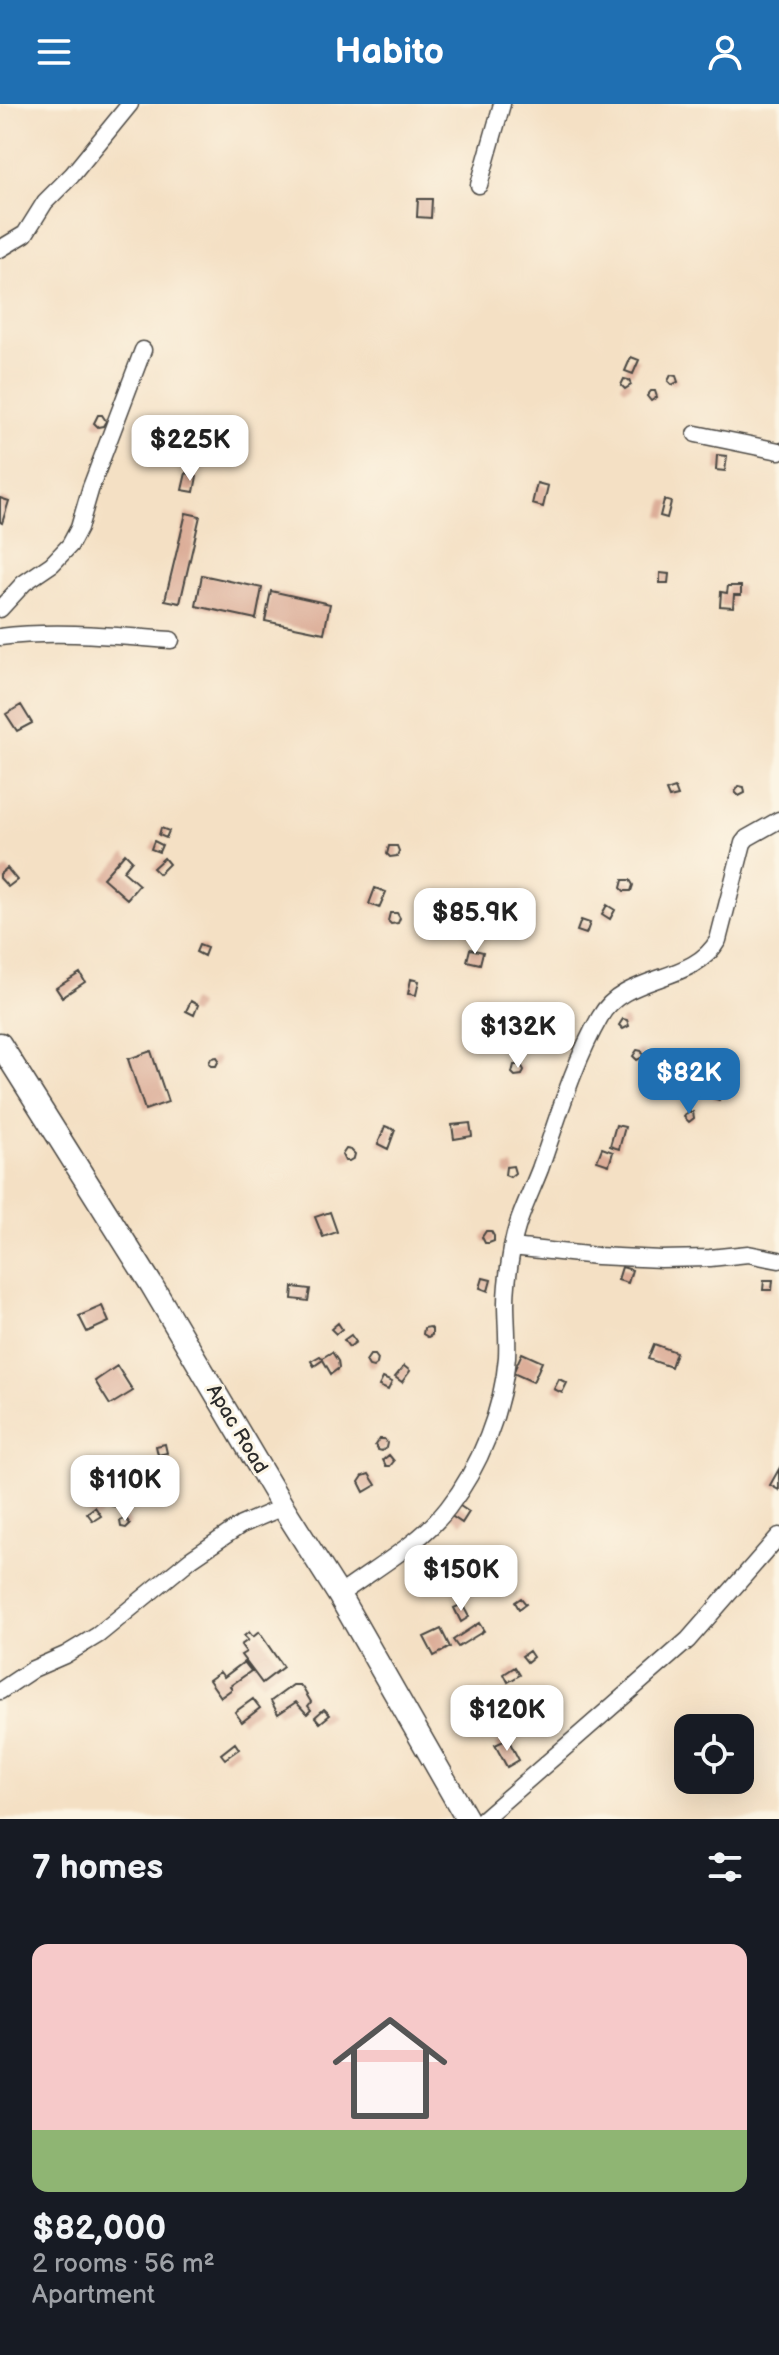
<!DOCTYPE html>
<html lang="en">
<head>
<meta charset="utf-8">
<style>
	:root { --surface:#171b24; --page:#242831; --text:#f1f3f6; --muted:#9ea1a6; --line:#363941; --accent:#1f6fb2 }
	body { margin:0; font-family:"Balsamiq Sans",sans-serif; background:var(--page); color:var(--text); height:100vh; display:flex; flex-direction:column; font-size:30px; white-space:nowrap }
	* { box-sizing:border-box; margin:0 }
	p { font-size:26px; color:var(--muted) }
	.icon { flex:none; width:44px; height:44px; fill:none; stroke:currentColor; stroke-width:2; stroke-linecap:round; stroke-linejoin:round }
	.map { position:relative; height:1715px; overflow:hidden }
	.sheet { display:flex; flex-direction:column; background:var(--surface); flex:1 }
	.sheet>* { flex:none }
	.controls { position:absolute; left:674px; top:1610px; display:grid; gap:16px }
	.controls a { display:grid; place-items:center; width:80px; height:80px; border-radius:16px; background:var(--surface); box-shadow:0 8px 32px #0002; font-size:40px }
	.price { position:absolute; translate:-50% -68px; padding:0 18px; border-radius:16px; background:#fff; color:#222; font-size:26px; line-height:52px; filter:drop-shadow(0 2px 4px #0008) }
	.price::after { content:''; position:absolute; left:50%; top:48px; width:24px; height:18px; margin-left:-12px; background:inherit; clip-path:polygon(0 0,100% 0,50% 100%) }
	.price.active { background:var(--accent); color:#fff }
	ul { padding:0; list-style:none }
	li { display:grid; align-content:center; gap:16px; height:424px; padding:0 32px }
	li+li { border-top:2px solid var(--line) }
	li span { display:grid; place-items:center; height:248px; border-radius:16px; color:#555 }
	li>.icon { margin-inline-start:auto }
	span .icon { width:144px; height:144px; fill:#fffc; stroke-width:1 }
	li b { font-size:34px }
	h2 { display:flex; justify-content:space-between; align-items:center; height:96px; padding:0 32px; font-size:34px }
	header { display:flex; justify-content:space-between; align-items:center; height:104px; padding:0 32px; background:var(--accent); color:#fff; font-size:36px; font-weight:700 }
	.map>svg:first-child { display:block }
</style>
</head>
<body>
<header><svg class="icon" aria-label="menu" viewBox="0 0 24 24"><path d="M4 6h16M4 12h16M4 18h16"/></svg>Habito<svg class="icon" aria-label="person" viewBox="0 0 24 24"><circle cx="12" cy="8" r="4"/><path d="M4 21q1-7 8-7t8 7"/></svg></header>
<div class="map">
<svg width="779" height="1715" viewBox="0 0 779 1715">
	<rect width="100%" height="100%" fill="#fcf5e5"/>
	<filter id="ink" filterUnits="userSpaceOnUse"><feTurbulence type="fractalNoise" baseFrequency=".0125" numOctaves="2"/><feDisplacementMap in="SourceGraphic" scale="16" xChannelSelector="R" yChannelSelector="G"/><feConvolveMatrix kernelMatrix="1 2 1 2 8 2 1 2 1" color-interpolation-filters="sRGB"/></filter>
	<filter id="wash" filterUnits="userSpaceOnUse"><feTurbulence type="fractalNoise" baseFrequency=".006" numOctaves="4" result="noise"/><feDisplacementMap in="SourceGraphic" scale="32" xChannelSelector="R" yChannelSelector="G"/><feGaussianBlur stdDeviation="1.8" result="paint"/><feColorMatrix in="noise" values="0 0 0 0 0 0 0 0 0 0 0 0 0 0 0 0 0 1.4 0 .05"/><feComposite in="paint" operator="in"/></filter>
	<g filter="url(#wash)">
		<rect width="100%" height="100%" fill="#f4e0c4"/>
		<g id="blocks">
			<path fill="#dcad98" d="M418,95H432L431,114L417,113Z
				M631,253L639,256L633,270L625,267Z
				M671,271L676,272L678,278L672,281L668,277Z
				M624,275L629,276L631,281L625,285L621,281Z
				M651,287H655L657,293L651,297L647,292Z
				M98,311H102L106,317L103,322L98,323L94,319Z
				M717,351L727,352L725,367L716,366Z
				M186,369L197,372L194,388L182,386Z
				M537,379L548,382L543,403L532,400Z
				M0,394L9,397L2,419L0,418Z
				M664,396L671,398L667,414L660,412Z
				M186,409L200,412L180,499L165,496Z
				M660,469L669,470L668,479H660Z
				M202,471L262,484L256,515L196,502Z
				M728,482H741V491H734L733,503L720,502L721,488L727,489Z
				M271,487L330,500L324,529L265,517Z
				M21,601L32,619L17,627L6,610Z
				M739,682L744,683L745,689L739,692L735,688Z
				M675,684L678,692L669,694L666,687Z
				M161,724L169,727L166,734L159,731Z
				M154,737L162,741L159,748L151,745Z
				M389,742H397L399,747L397,752L390,753L387,750Z
				M125,749L132,756L123,767L139,781L127,795L103,774Z
				M164,754L169,760L159,770L153,764Z
				M7,764L17,776L8,783L0,774V770Z
				M623,776H630L633,781L631,787H624L621,784Z
				M375,784L386,788L379,804L369,800Z
				M607,801L615,806L610,815L602,810Z
				M390,809H397L400,814L398,819L391,820L388,817Z
				M581,816L590,819L586,830L577,827Z
				M476,820L487,824L484,832L474,828Z
				M199,841L207,844L204,852L196,848Z
				M470,845L483,848L480,860L467,857Z
				M80,869L85,878L62,893L56,884Z
				M411,875L419,877L416,891L408,890Z
				M191,897L198,901L194,911L186,907Z
				M623,915L627,916L629,922L623,925L619,921Z
				M637,946L642,947L643,953L637,956L633,952Z
				M151,947L168,998L145,1006L128,955Z
				M217,953L219,956L216,962H211L209,959L211,954Z
				M514,961H521L524,966L522,971L515,972L512,969Z
				M719,978L725,980L719,996L713,994Z
				M688,1008H693L694,1014L689,1018L684,1013Z
				M470,1019L472,1032L454,1035L452,1021Z
				M616,1021L625,1023L619,1045L610,1042Z
				M385,1022L395,1026L388,1045L378,1040Z
				M602,1044L613,1048L609,1061L597,1057Z
				M346,1045L351,1046L355,1050L354,1054L349,1057H345L342,1051Z
				M513,1062L515,1069L510,1073L505,1071L506,1063Z
				M330,1108L337,1128L323,1133L315,1113Z
				M486,1127H491L494,1132V1137L489,1139H485L482,1133Z
				M622,1163L632,1166L628,1179L618,1176Z
				M483,1174L491,1176L488,1187L480,1184Z
				M764,1176H773L772,1186H763Z
				M293,1183L310,1185L308,1197L292,1195Z
				M102,1202L109,1218L87,1228L79,1212Z
				M338,1219L342,1225L336,1230L331,1225Z
				M430,1223L432,1225V1231L428,1233L423,1230L424,1224Z
				M351,1231L356,1238L349,1243L344,1236Z
				M654,1240L676,1248L671,1263L648,1255Z
				M332,1248L338,1257L339,1264L331,1270L323,1256L314,1262L311,1257L320,1252L322,1254Z
				M522,1249L542,1258L533,1278L513,1269Z
				M370,1251H375L378,1255L377,1260L373,1263L369,1262L366,1257Z
				M117,1262L133,1287L110,1301L95,1277Z
				M404,1262L410,1267L402,1278L395,1273Z
				M383,1274L392,1278L388,1286L379,1282Z
				M559,1275L567,1279L562,1289L554,1285Z
				M379,1335H384L387,1339L386,1344L382,1347L378,1346L375,1341Z
				M165,1340L167,1349L158,1351L156,1342Z
				M389,1351L394,1357L390,1362H386L383,1356Z
				M779,1365V1386L770,1381Z
				M369,1370L376,1381L364,1388L359,1378L363,1372Z
				M117,1392L121,1398L118,1403L112,1402L111,1395Z
				M454,1398L469,1408L462,1419L447,1409Z
				M95,1403L101,1412L93,1417L87,1409Z
				M126,1414L130,1420L126,1424L121,1423L120,1417Z
				M521,1494L526,1500L519,1505L515,1498Z
				M462,1500L469,1513L461,1518L454,1504Z
				M479,1519L484,1527L458,1543L453,1536Z
				M441,1525L450,1543L434,1552L424,1533Z
				M249,1528L253,1533L259,1528L283,1563L262,1579L241,1551L246,1548L241,1541L248,1536L244,1532Z
				M529,1547L533,1553L527,1558L522,1552Z
				M244,1558L251,1567L230,1582L232,1585L221,1593L209,1576L220,1568L224,1573Z
				M515,1563L520,1571L508,1578L504,1570Z
				M293,1581H300L302,1583L311,1598L308,1602L311,1606L307,1610L296,1598L278,1610L271,1597Z
				M253,1595L260,1604L242,1618L235,1608Z
				M324,1605L330,1611L320,1619L315,1613Z
				M508,1635L519,1656L507,1663L495,1641Z
				M235,1639L239,1645L225,1655L221,1650Z"/>
		</g>
	</g>
	<g filter="url(#ink)">
		<use href="#blocks" fill-opacity="0" stroke="#494642" stroke-width="2"/>
		<g fill="none" stroke-linecap="round" stroke-linejoin="round">
			<defs>
				<path id="minor" d="M479,81L502,0
					M0,145L25,130L45,98L72,71L130,0
					M696,330L779,347
					M0,505L24,479L52,460L70,441L79,424L91,383L143,246
					M0,533C56,526 115,532 171,536
					M512,1143L597,1152L661,1155L710,1154L748,1150L779,1156
					M339,1491C374,1465 421,1439 448,1404C480,1363 503,1305 507,1253C508,1235 506,1217 506,1199C506,1181 509,1162 512,1145C516,1117 530,1091 540,1065C558,1014 573,960 600,913C624,869 694,880 718,836L743,739L747,734L779,716
					M0,1587L33,1565L65,1551L98,1531L191,1455L241,1421L283,1403
					M483,1715L688,1536L779,1432"/>
				<path id="secondary" d="M0,940L151,1180L283,1403L339,1491L467,1715"/>
			</defs>
			<use href="#minor" stroke="#494642" stroke-width="19"/>
			<use href="#secondary" stroke="#494642" stroke-width="25"/>
			<use href="#minor" stroke="#fff" stroke-width="16"/>
			<use href="#secondary" stroke="#fff" stroke-width="22"/>
		</g>
	</g>
	<g text-anchor="middle" dominant-baseline="central" stroke-width="6" stroke-linejoin="round" paint-order="stroke">
		<g font-size="20" fill="#2b2b2b" stroke="#fcf5e5">
			<text transform="translate(237 1325) rotate(59)">Apac Road</text>
		</g>
	</g>
</svg>
<div class="controls">
<a><svg class="icon" aria-label="locate" viewBox="0 0 24 24"><circle cx="12" cy="12" r="6"/><path d="M12 2v4M12 18v4M2 12h4M18 12h4"/></svg></a>
</div>
<b class="price" style="left:190px;top:379px">$225K</b>
<b class="price" style="left:475px;top:852px">$85.9K</b>
<b class="price" style="left:518px;top:966px">$132K</b>
<b class="price active" style="left:689px;top:1012px">$82K</b>
<b class="price" style="left:125px;top:1419px">$110K</b>
<b class="price" style="left:461px;top:1509px">$150K</b>
<b class="price" style="left:507px;top:1649px">$120K</b>
</div>
<section class="sheet">
<h2>7 homes<svg class="icon" aria-label="filters" viewBox="0 0 24 24"><path d="M4 7h16M4 17h16"/><circle cx="9" cy="7" r="2"/><circle cx="15" cy="17" r="2"/></svg></h2>
<ul>
<li><span style="background:linear-gradient(#f6c9c9 75%,#8fb573 0)"><svg class="icon" aria-label="home" viewBox="0 0 24 24"><path d="M3 11l9-7 9 7M6 9v11h12V9"/></svg></span><div><b>$82,000</b><p>2 rooms · 56 m²</p><p>Apartment</p></div></li>
</ul>
</section>
</body>
</html>
